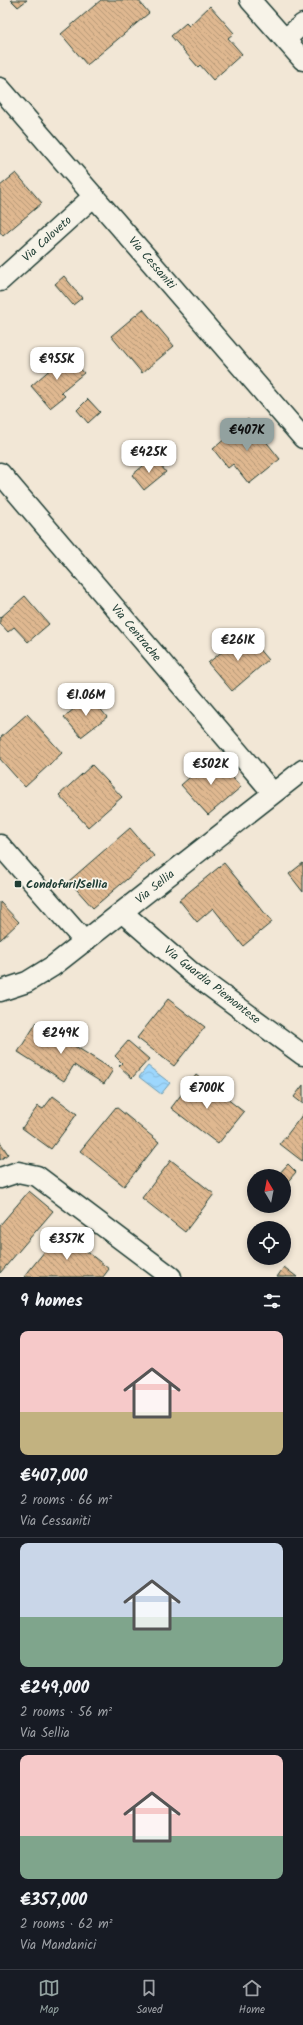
<!DOCTYPE html>
<html lang="en">
<head>
<meta charset="utf-8">
<style>
	:root { --surface:#171b24; --page:#20242c; --text:#f1f3f6; --muted:#9ea1a6; --line:#363941; --accent:#92a19f }
	body { margin:0; font-family:Kalam,sans-serif; background:var(--page); color:var(--text); height:100vh; display:flex; flex-direction:column; font-size:15px; white-space:nowrap }
	* { box-sizing:border-box; margin:0 }
	p { font-size:13px; color:var(--muted) }
	.icon { flex:none; width:22px; height:22px; fill:none; stroke:currentColor; stroke-width:2; stroke-linecap:round; stroke-linejoin:round }
	.map { position:relative; height:1277px; overflow:hidden }
	.details { display:flex; flex-direction:column; background:var(--surface); flex:1 }
	.details>* { flex:none }
	.needle { width:26px; rotate:350deg }
	.controls { position:absolute; left:247px; top:1169px; display:grid; gap:8px }
	.controls a { display:grid; place-items:center; width:44px; height:44px; border-radius:50%; background:var(--surface); box-shadow:0 2px 6px #0003; font-size:20px }
	.price { position:absolute; translate:-50% -34px; padding:0 9px; border-radius:8px; background:#fff; color:#222; font-size:13px; line-height:26px; filter:drop-shadow(0 1px 2px #0008) }
	.price::after { content:''; position:absolute; left:50%; top:24px; width:12px; height:9px; margin-left:-6px; background:inherit; clip-path:polygon(0 0,100% 0,50% 100%) }
	.price.selected { background:var(--accent); color:#111 }
	ul { padding:0; list-style:none }
	li { display:grid; align-content:center; gap:8px; height:212px; padding:0 20px }
	li+li { border-top:1px solid var(--line) }
	li span { display:grid; place-items:center; height:124px; border-radius:8px; color:#555 }
	li>.icon { margin-inline-start:auto }
	span .icon { width:72px; height:72px; fill:#fffc; stroke-width:1 }
	li b { font-size:17px }
	h2 { display:flex; justify-content:space-between; align-items:center; height:48px; padding:0 20px; font-size:17px }
	.menu { display:flex; justify-content:space-around; align-items:center; height:56px; border-top:1px solid var(--line); background:var(--surface); font-size:11px; color:var(--muted) }
	.menu a { display:grid; justify-items:center; gap:2px }
	.menu .selected { color:var(--accent) }
	.map>svg:first-child { display:block }
</style>
</head>
<body>
<div class="map">
<svg width="303" height="1277" viewBox="0 0 303 1277">
	<defs>
		<pattern id="water-waves" width="16" height="10" patternUnits="userSpaceOnUse"><rect width="16" height="10" fill="#9dd7fd"/><path d="M0 5q4-4 8 0t8 0" fill="none" stroke="#87b9d9"/></pattern>
		<pattern id="building-back-hatch" width="6" height="6" patternUnits="userSpaceOnUse"><rect width="6" height="6" fill="#dfb890"/><path d="M-1 5l2 2M0 0l6 6M5-1l2 2" fill="none" stroke="#b49776"/></pattern>
	</defs>
	<rect width="100%" height="100%" fill="#f2e7d6"/>
	<filter id="ink" filterUnits="userSpaceOnUse"><feTurbulence type="fractalNoise" baseFrequency=".025" numOctaves="2"/><feDisplacementMap in="SourceGraphic" scale="8" xChannelSelector="R" yChannelSelector="G"/><feConvolveMatrix kernelMatrix="1 2 1 2 8 2 1 2 1" color-interpolation-filters="sRGB"/></filter>
	<g filter="url(#ink)">
		<path fill="url(#water-waves)" stroke="#6b99ad" d="M148,1066L170,1083L161,1094L139,1077Z"/>
		<path fill="url(#building-back-hatch)" stroke="#1f3d34" d="M11,0H27L18,7Z
			M101,0H138L149,13L87,65L61,34Z
			M210,6L234,33L228,38L242,54L213,80L200,65L198,67L171,36L186,23L189,26Z
			M16,173L42,203L3,236L0,232V186Z
			M64,276L82,298L73,305L55,284Z
			M143,309L174,346L142,373L111,336Z
			M68,354L84,373L61,392L65,396L50,408L31,386Z
			M88,399L100,412L88,423L77,410Z
			M248,419L280,459L249,484L233,464L228,468L213,449Z
			M154,457L166,472L144,490L132,475Z
			M25,596L49,624L28,642L14,627L8,632L0,623V618Z
			M245,633L268,660L232,691L208,663Z
			M90,696L107,717L81,737L64,717Z
			M27,714L62,753L25,787L0,759V738Z
			M214,756L241,787L208,815L181,785Z
			M92,765L122,797L88,827L59,795Z
			M130,828L154,856L93,908L69,881Z
			M224,863L272,922L243,946L213,908L197,922L179,900Z
			M303,863V892L289,874Z
			M0,902L19,922L0,940Z
			M168,999L205,1027L174,1066L137,1038Z
			M37,1022L113,1070L104,1084L74,1065L64,1081L18,1052Z
			M128,1041L149,1059L132,1078L119,1066L122,1063L115,1056Z
			M196,1075L244,1112L218,1144L171,1108Z
			M303,1085V1104L294,1097Z
			M53,1096L77,1114L51,1149L22,1128L38,1106L43,1109Z
			M116,1107L159,1142L124,1186L80,1151Z
			M303,1114V1159L302,1161L280,1144Z
			M0,1142L8,1154L0,1160Z
			M171,1160L214,1194L185,1232L142,1198Z
			M288,1164L296,1172L284,1186V1176H277Z
			M29,1191L53,1211L0,1273V1225Z
			M61,1231L109,1269L103,1277H24Z
			M284,1267L297,1277H277Z"/>
		<g fill="none" stroke-linecap="round" stroke-linejoin="round">
			<defs>
				<path id="minor" d="M250,0L303,60
					M285,39L303,24
					M0,88L303,438
					M0,281L94,196
					M0,473L273,793
					M0,845L85,942
					M123,913L192,973L303,1055
					M0,991L27,982L53,966L303,770
					M0,1178L18,1172L37,1176L171,1277"/>
			</defs>
			<use href="#minor" stroke="#1f3d34" stroke-width="23"/>
			<use href="#minor" stroke="#f7f3e8" stroke-width="20"/>
		</g>
	</g>
	<rect fill="#1f3d34" stroke="#f7f3e8" stroke-width="1.5" x="14" y="880" width="8" height="8" rx="2"/>
	<g text-anchor="middle" dominant-baseline="central" stroke-width="3.5" stroke-linejoin="round" paint-order="stroke">
		<g font-size="12" fill="#1f3d34" stroke="#f7f3e8">
			<text transform="translate(47 239) rotate(-42)">Via Caloveto</text>
			<text transform="translate(152 263) rotate(49)">Via Cessaniti</text>
			<text transform="translate(136 633) rotate(50)">Via Centrache</text>
			<text transform="translate(155 887) rotate(-39)">Via Sellia</text>
			<text transform="translate(212 985) rotate(38)">Via Guardia Piemontese</text>
		</g>
		<g font-size="12" font-weight="bold" fill="#1f3d34" stroke="#f7f3e8" text-anchor="start">
			<text x="26" y="884">Condofuri/Sellia</text>
		</g>
	</g>
</svg>
<div class="controls">
<a><svg class="needle" viewBox="-14 -14 28 28"><path d="M0-13l5 13h-10z" fill="#e53935"/><path d="M0 13l5-13h-10z" fill="#9ea1a6"/></svg></a>
<a><svg class="icon" aria-label="locate" viewBox="0 0 24 24"><circle cx="12" cy="12" r="6"/><path d="M12 2v4M12 18v4M2 12h4M18 12h4"/></svg></a>
</div>
<b class="price" style="left:57px;top:381px">€955K</b>
<b class="price selected" style="left:247px;top:452px">€407K</b>
<b class="price" style="left:149px;top:474px">€425K</b>
<b class="price" style="left:238px;top:662px">€261K</b>
<b class="price" style="left:86px;top:717px">€1.06M</b>
<b class="price" style="left:211px;top:786px">€502K</b>
<b class="price" style="left:61px;top:1055px">€249K</b>
<b class="price" style="left:207px;top:1110px">€700K</b>
<b class="price" style="left:67px;top:1261px">€357K</b>
</div>
<section class="details">
<h2>9 homes<svg class="icon" aria-label="filters" viewBox="0 0 24 24"><path d="M4 7h16M4 17h16"/><circle cx="9" cy="7" r="2"/><circle cx="15" cy="17" r="2"/></svg></h2>
<ul>
<li><span style="background:linear-gradient(#f6c9c9 65%,#c2b280 0)"><svg class="icon" aria-label="home" viewBox="0 0 24 24"><path d="M3 11l9-7 9 7M6 9v11h12V9"/></svg></span><div><b>€407,000</b><p>2 rooms · 66 m²</p><p>Via Cessaniti</p></div></li>
<li><span style="background:linear-gradient(#c9d6e8 60%,#7fa58c 0)"><svg class="icon" aria-label="home" viewBox="0 0 24 24"><path d="M3 11l9-7 9 7M6 9v11h12V9"/></svg></span><div><b>€249,000</b><p>2 rooms · 56 m²</p><p>Via Sellia</p></div></li>
<li><span style="background:linear-gradient(#f6c9c9 65%,#7fa58c 0)"><svg class="icon" aria-label="home" viewBox="0 0 24 24"><path d="M3 11l9-7 9 7M6 9v11h12V9"/></svg></span><div><b>€357,000</b><p>2 rooms · 62 m²</p><p>Via Mandanici</p></div></li>
</ul>
</section>
<nav class="menu">
<a class="selected"><svg class="icon" aria-label="map" viewBox="0 0 24 24"><path d="M3 6l6-2 6 2 6-2v14l-6 2-6-2-6 2zM9 4v14M15 6v14"/></svg>Map</a>
<a><svg class="icon" aria-label="saved" viewBox="0 0 24 24"><path d="M7 4h10v16l-5-4-5 4z"/></svg>Saved</a>
<a><svg class="icon" aria-label="home" viewBox="0 0 24 24"><path d="M3 11l9-7 9 7M6 9v11h12V9"/></svg>Home</a>
</nav>
</body>
</html>
